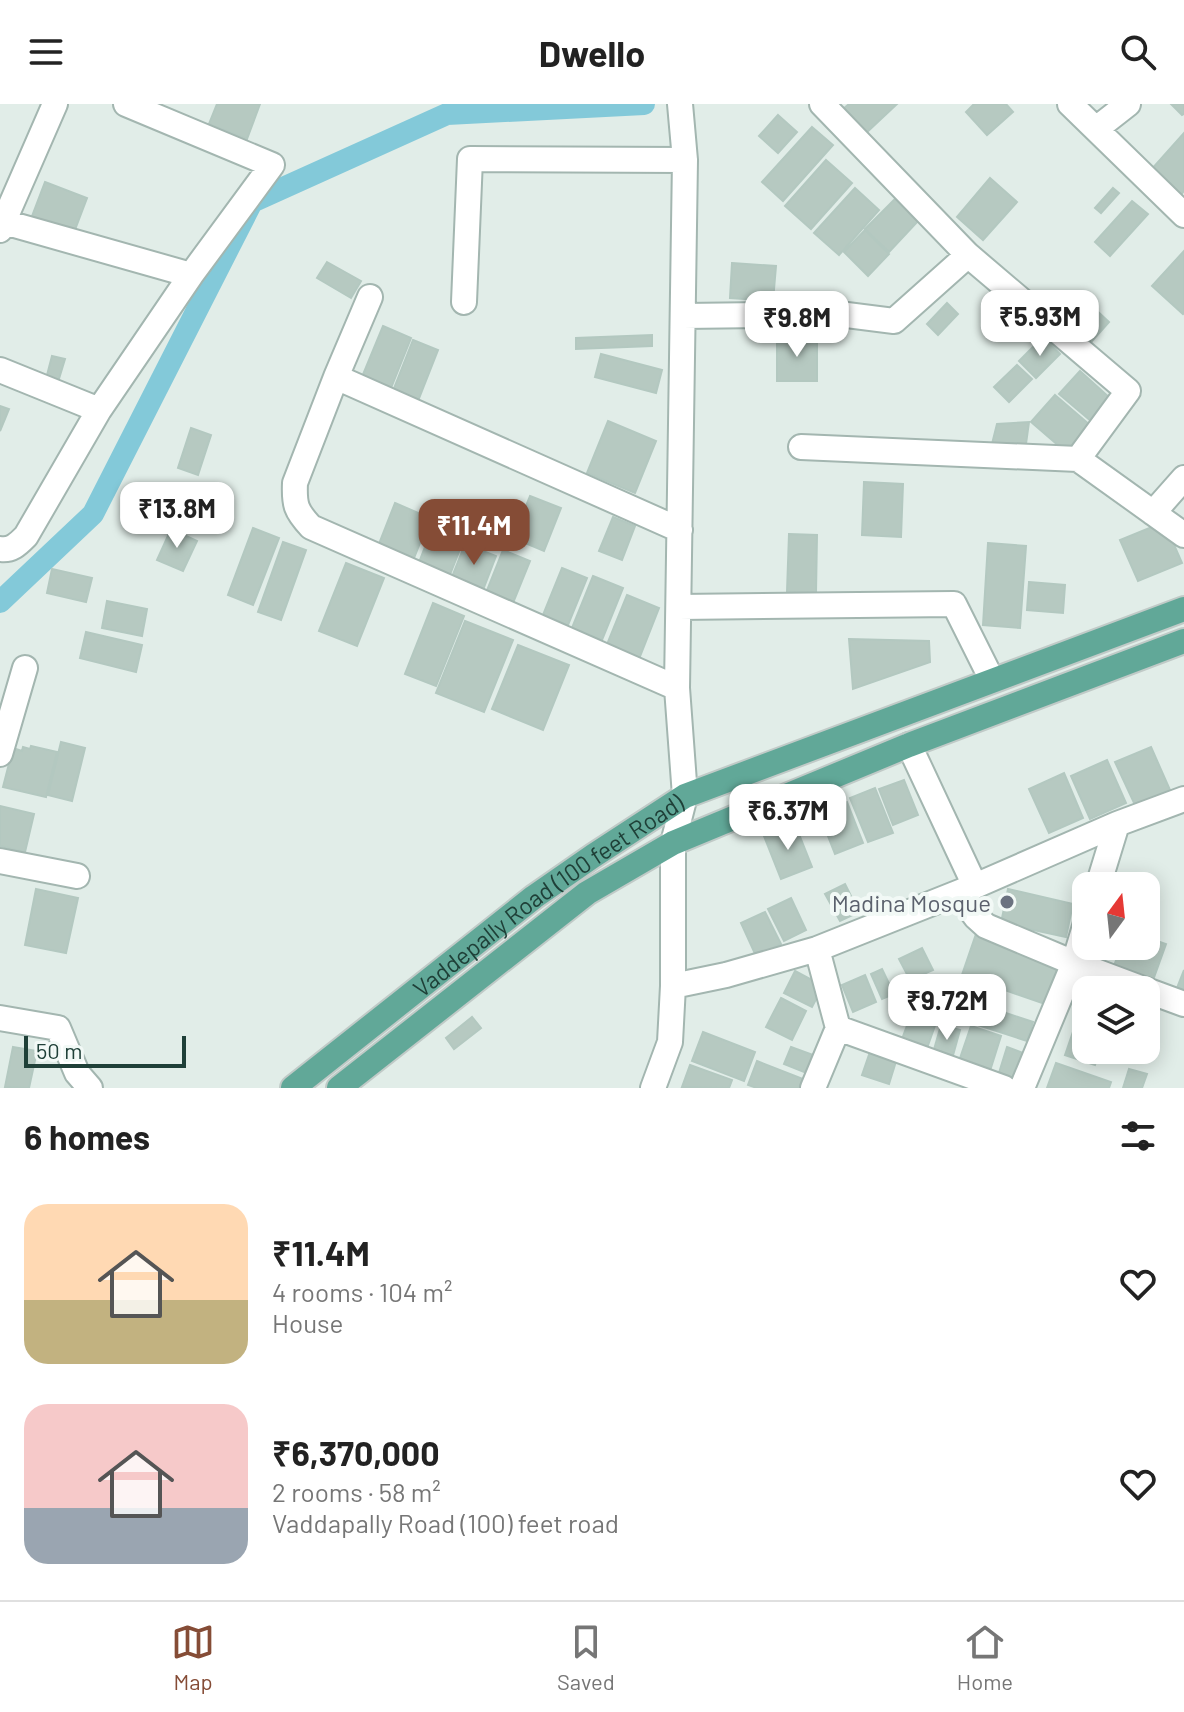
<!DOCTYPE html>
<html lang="en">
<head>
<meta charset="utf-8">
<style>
	:root { --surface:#fff; --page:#f6f6f6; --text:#222; --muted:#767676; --line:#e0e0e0; --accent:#854c36 }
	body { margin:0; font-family:Barlow,sans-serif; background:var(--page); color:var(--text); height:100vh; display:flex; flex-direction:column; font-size:30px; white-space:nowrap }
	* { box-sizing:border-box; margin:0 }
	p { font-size:26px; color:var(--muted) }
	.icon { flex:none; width:44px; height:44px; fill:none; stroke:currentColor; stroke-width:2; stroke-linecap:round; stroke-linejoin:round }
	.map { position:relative; height:984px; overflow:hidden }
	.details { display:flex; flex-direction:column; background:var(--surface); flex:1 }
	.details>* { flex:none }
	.needle { width:52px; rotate:15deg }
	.controls { position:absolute; left:1072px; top:768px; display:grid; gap:16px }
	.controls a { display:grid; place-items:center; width:88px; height:88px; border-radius:16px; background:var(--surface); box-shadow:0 4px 20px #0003; font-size:40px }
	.scale { position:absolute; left:24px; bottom:20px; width:162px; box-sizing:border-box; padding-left:8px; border:4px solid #1f4038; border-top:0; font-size:22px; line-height:28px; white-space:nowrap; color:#1f4038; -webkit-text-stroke:6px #f2f9f6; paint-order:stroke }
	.price { position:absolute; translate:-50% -68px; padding:0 18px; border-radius:16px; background:#fff; color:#222; font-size:26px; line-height:52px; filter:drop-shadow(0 2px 4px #0008) }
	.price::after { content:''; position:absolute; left:50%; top:48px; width:24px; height:18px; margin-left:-12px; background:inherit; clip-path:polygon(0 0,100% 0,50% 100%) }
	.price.current { background:var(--accent); color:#fff }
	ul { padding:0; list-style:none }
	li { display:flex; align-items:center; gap:24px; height:200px; padding:0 24px }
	li span { display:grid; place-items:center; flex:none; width:224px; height:160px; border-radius:24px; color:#555 }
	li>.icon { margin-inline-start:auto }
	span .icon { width:96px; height:96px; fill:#fffc; stroke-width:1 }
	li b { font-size:34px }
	h2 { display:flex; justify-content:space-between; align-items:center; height:96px; padding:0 24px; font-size:34px }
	header { display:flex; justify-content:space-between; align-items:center; height:104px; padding:0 24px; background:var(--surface); font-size:36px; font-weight:700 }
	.dock { display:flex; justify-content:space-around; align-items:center; height:112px; border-top:2px solid var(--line); background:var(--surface); font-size:22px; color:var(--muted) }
	.dock a { display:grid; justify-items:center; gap:4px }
	.dock .current { color:var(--accent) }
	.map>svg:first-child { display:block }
</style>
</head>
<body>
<header><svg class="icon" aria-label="menu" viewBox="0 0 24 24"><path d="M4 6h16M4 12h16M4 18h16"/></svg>Dwello<svg class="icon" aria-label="search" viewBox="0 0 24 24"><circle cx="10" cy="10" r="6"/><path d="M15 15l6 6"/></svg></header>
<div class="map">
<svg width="1184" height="984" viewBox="0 0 1184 984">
	<rect width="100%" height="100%" fill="#e1ede8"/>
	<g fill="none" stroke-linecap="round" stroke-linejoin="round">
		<path stroke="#83c9d9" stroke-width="22" d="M0,498L93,410L252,98L447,10L644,0"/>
	</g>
	<path fill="#b6c9c1" stroke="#b3c8c0" stroke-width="2" d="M217,0H260L247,35L209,20Z
		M849,0H897L866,29L843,5Z
		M974,0H1006L1013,8L987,31L966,8Z
		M1171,0H1184V10L1182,11Z
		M778,11L797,28L778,49L759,32Z
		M812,23L833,41L783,97L762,78Z
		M1184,29V87L1180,92L1151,66Z
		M826,56L852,79L811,125L785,102Z
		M990,74L1017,98L983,136L957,113Z
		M45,78L87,94L73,131L31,115Z
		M855,84L879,106L839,151L814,129Z
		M1113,84L1119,89L1101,109L1095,104Z
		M895,95L918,117L889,148L865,125Z
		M1132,97L1148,110L1110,152L1095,138Z
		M865,126L889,150L868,172L844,148Z
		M1184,147V209L1183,210L1152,182Z
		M327,158L361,177L351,194L317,174Z
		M732,159L776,162L773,197L730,194Z
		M947,199L958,210L938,231L927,220Z
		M1095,205L1109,218L1092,237L1078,224Z
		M383,222L411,234L391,284L362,273Z
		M652,231V242L576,245V234Z
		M777,233L817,234V277H777Z
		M1043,233L1060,250L1036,274L1019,257Z
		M413,236L438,246L418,297L393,287Z
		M601,250L662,266L656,289L595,273Z
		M52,252L65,255L58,278L46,275Z
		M1017,261L1032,275L1009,298L994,283Z
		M1080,267L1111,295L1091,317L1059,290Z
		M1055,291L1090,321L1066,348L1031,318Z
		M0,302L9,305L0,327Z
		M608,317L656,337L635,389L587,369Z
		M1029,318L1025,347L992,340L997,320Z
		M191,324L211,331L198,371L178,364Z
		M864,378L903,380L901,433L862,431Z
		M530,392L561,404L544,447L513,434Z
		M395,399L430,414L412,459L377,445Z
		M439,407L470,420L449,473L418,461Z
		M613,413L635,422L622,456L599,447Z
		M1164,418L1182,459L1138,477L1120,436Z
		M253,424L279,434L253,501L228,491Z
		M171,425L197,437L183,467L157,456Z
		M789,430L817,431L816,489L787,488Z
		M283,438L306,446L281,516L258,508Z
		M988,439L1026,442L1020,524L983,521Z
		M465,440L496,452L483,486L452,473Z
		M503,446L530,457L513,499L486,489Z
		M346,459L384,474L357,542L319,527Z
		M562,464L587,474L568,521L543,511Z
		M52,465L92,474L86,498L47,489Z
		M593,472L623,484L602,536L572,524Z
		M1029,478L1065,481L1063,509L1027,506Z
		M627,491L659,504L639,555L606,543Z
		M107,497L147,505L142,532L102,524Z
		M433,499L464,512L436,582L405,570Z
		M465,517L513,536L484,608L436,589Z
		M86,528L142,541L136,568L80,554Z
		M849,535L929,537L930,558L853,585Z
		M518,541L569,561L543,626L492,605Z
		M61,638L85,644L72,697L48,691Z
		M31,642L57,648L46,693L3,683L13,644L22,647L23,643L30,645Z
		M1151,643L1170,686L1135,701L1115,658Z
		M1107,656L1126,699L1090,715L1071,672Z
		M1064,669L1083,714L1049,729L1029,685Z
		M904,676L918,711L893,721L879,685Z
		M875,684L893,729L868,738L850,694Z
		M847,698L863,739L835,750L819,709Z
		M0,702L34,710L25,748L0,742Z
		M795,720L812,763L781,775L764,732Z
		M845,780L859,808L840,817L825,790Z
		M36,785L78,794L66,849L25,841Z
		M1008,785L1073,800L1066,833L1001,819Z
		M791,794L806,826L784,837L768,805Z
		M765,808L781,840L756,852L741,819Z
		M976,830L1059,860L1045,900L962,871Z
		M1146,833L1166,840L1152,879L1113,865L1121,842H1146Z
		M922,844L933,866L910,876L899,855Z
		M882,865L894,890L882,895L871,870Z
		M1184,866V887L1177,884Z
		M795,867L823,882L812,903L784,889Z
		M865,871L876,898L853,908L842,881Z
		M781,894L806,907L792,936L766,923Z
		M979,900L1033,918L1027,937L972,919Z
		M912,908L937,916L926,947L901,938Z
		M472,913L481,924L454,945L446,934Z
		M1076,919L1086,922V946H1100L1095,961L1065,951Z
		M941,921L960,926L952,955L933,949Z
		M971,922L1001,932L989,970L958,960Z
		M703,928L755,948L744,977L692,957Z
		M872,942L898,951L889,980L862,971Z
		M13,943L37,947L29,984L5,983Z
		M791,943L816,952L809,970L784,960Z
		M1007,943L1026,950L1017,978L998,972Z
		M757,957L803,975L799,984H757L748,981Z
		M1056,959L1111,978L1109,984H1047Z
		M690,961L732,976L729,984L682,983Z
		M1129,965L1147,970L1142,984H1123Z"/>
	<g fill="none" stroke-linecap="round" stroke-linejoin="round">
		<defs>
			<path id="minor" d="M822,0L968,151L1128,287L1078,355L1184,431
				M1070,0L1184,111
				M1096,25L1128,0
				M4,118L191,171
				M0,126L55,0
				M370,193L336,273L295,379C294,401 296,407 311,423L677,584
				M464,198L470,55L685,56
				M683,212L839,210L894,217L968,151
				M0,266L99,306
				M336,273L680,426
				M801,343L1078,355
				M1153,409L1184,374
				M0,445C12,447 19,439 26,432L99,306L191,171L272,61L126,0
				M679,503L954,500L992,576
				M909,641L975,782
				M0,650L25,564
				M0,757L77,772
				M1098,782L1117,720
				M958,789L976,813L986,822L1074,859L1146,886
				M817,845L838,924L1004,984
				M673,882L726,871L817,845L975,782L1117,720L1184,695
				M1146,886L1184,900
				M0,914L58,924L77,969L90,984
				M653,984L670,938L673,882V739L685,692L677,584L685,56L680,0
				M813,984L838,924
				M1022,984L1074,859L1086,819"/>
			<g id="major">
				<path id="s1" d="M293,984L534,793L593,752L685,692L1184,505"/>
				<path d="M339,984L587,789L673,739L909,641L1184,537"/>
			</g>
		</defs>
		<use href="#minor" stroke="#a3b6b0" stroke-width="28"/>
		<use href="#major" stroke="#c0cac7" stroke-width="28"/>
		<use href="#minor" stroke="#fff" stroke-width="24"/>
		<use href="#major" stroke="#61a898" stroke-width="24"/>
	</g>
	<circle fill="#6b7280" stroke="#f2f9f6" stroke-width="3" cx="1007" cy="798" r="8"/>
	<g text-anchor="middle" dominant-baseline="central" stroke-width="8" stroke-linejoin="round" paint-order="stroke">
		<g font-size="24" fill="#1f4038" stroke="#f2f9f6">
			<text stroke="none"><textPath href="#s1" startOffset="320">Vaddepally Road (100 feet Road)</textPath></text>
		</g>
		<g font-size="24" fill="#5b616d" stroke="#f2f9f6" text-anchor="end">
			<text x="991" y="798">Madina Mosque</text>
		</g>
	</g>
</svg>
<div class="controls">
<a><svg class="needle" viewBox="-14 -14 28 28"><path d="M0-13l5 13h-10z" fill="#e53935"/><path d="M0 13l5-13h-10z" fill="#767676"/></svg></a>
<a><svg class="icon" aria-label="layers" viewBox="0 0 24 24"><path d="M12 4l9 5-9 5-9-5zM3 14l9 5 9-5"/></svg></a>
</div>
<div class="scale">50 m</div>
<b class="price" style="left:1040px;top:254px">₹5.93M</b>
<b class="price" style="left:797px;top:255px">₹9.8M</b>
<b class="price" style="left:177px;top:446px">₹13.8M</b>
<b class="price current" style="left:474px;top:463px">₹11.4M</b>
<b class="price" style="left:788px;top:748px">₹6.37M</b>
<b class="price" style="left:947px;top:938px">₹9.72M</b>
</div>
<section class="details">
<h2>6 homes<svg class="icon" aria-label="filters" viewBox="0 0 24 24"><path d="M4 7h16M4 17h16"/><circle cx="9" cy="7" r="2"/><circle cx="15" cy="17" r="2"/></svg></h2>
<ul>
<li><span style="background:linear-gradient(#ffd9b3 60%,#c2b280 0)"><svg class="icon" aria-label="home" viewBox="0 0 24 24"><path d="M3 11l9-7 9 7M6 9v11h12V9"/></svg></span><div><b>₹11.4M</b><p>4 rooms · 104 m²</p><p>House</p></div><svg class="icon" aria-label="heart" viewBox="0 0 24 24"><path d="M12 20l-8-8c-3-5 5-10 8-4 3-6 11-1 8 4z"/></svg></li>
<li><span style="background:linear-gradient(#f6c9c9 65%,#9aa5b1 0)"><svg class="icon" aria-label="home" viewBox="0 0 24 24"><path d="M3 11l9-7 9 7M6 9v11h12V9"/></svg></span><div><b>₹6,370,000</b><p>2 rooms · 58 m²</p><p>Vaddapally Road (100) feet road</p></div><svg class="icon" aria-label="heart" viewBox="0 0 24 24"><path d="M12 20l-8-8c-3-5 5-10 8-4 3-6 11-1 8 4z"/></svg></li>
</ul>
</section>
<nav class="dock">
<a class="current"><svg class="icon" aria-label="map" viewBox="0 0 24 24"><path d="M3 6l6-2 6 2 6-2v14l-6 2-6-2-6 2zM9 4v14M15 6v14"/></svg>Map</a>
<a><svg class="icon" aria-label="saved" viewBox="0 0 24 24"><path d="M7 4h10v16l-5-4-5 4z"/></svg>Saved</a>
<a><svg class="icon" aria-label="home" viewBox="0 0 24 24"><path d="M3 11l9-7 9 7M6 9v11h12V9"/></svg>Home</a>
</nav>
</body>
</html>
